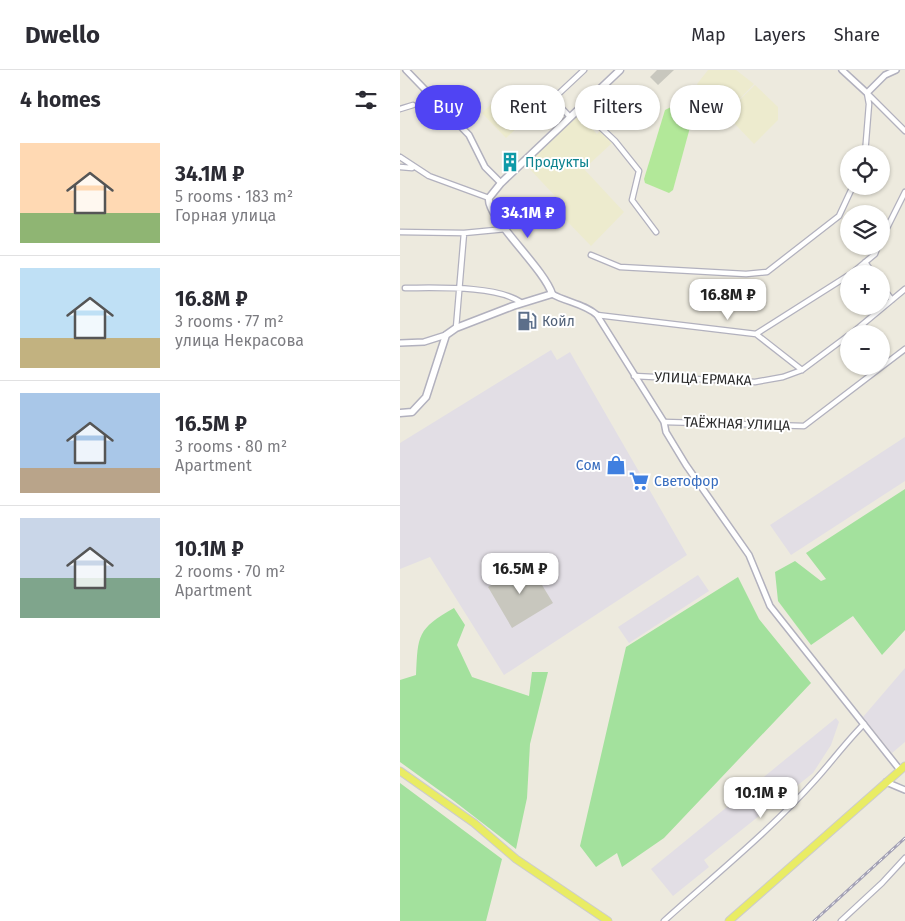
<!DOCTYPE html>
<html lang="en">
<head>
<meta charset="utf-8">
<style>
	:root { --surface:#fff; --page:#f2f2f3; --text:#2b2b33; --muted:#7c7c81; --line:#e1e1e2; --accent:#5044f3 }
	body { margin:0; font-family:"Fira Sans",sans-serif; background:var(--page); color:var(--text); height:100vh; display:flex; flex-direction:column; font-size:19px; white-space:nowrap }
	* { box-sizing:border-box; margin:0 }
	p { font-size:16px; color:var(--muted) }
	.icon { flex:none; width:28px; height:28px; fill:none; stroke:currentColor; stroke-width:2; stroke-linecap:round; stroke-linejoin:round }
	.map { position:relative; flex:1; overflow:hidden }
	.side { display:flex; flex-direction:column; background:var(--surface); width:400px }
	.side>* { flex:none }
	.guide { position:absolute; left:15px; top:15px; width:415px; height:45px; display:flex; gap:10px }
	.tools { position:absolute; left:440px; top:75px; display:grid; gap:10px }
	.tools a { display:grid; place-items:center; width:50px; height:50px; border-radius:50%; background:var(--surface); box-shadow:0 1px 4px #0004; font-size:25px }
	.price { position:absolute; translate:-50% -42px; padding:0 11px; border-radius:10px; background:#fff; color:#222; font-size:16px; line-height:32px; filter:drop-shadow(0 1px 2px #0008) }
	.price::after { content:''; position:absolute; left:50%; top:30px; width:15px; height:11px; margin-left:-8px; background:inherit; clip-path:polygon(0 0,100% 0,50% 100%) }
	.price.active { background:var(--accent); color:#fff }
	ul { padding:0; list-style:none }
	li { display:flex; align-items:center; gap:15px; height:125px; padding:0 20px }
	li+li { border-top:1px solid var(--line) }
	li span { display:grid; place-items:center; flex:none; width:140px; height:100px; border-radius:0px; color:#555 }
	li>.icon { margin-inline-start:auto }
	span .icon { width:60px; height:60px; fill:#fffc; stroke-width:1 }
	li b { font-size:21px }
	h2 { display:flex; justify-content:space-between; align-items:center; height:60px; padding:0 20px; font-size:21px }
	.pill { padding:0 18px; border-radius:22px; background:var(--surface); box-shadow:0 1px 4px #0004; font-size:18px; line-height:45px }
	.pill.active { background:var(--accent); color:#fff }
	header { display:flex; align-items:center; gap:30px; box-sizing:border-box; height:70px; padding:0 25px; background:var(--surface); border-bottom:1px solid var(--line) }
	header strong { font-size:24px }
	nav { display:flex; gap:28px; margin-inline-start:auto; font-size:18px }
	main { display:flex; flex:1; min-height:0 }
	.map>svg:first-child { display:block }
</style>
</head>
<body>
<header>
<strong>Dwello</strong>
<nav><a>Map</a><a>Layers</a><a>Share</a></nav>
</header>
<main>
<section class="side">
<h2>4 homes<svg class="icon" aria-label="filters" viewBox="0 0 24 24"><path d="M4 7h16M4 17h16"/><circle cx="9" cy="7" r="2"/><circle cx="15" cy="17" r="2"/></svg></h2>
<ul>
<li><span style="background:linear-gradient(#ffd9b3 70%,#8fb573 0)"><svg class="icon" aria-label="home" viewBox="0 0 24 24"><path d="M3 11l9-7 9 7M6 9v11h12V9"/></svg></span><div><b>34.1M ₽</b><p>5 rooms · 183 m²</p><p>Горная улица</p></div></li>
<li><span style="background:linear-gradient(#bfe0f5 70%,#c2b280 0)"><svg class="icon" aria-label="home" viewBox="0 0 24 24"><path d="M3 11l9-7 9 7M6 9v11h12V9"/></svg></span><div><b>16.8M ₽</b><p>3 rooms · 77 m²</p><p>улица Некрасова</p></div></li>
<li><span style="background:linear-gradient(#a9c7e8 75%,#b9a48a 0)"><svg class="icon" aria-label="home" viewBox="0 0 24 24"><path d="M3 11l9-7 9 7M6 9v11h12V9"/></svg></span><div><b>16.5M ₽</b><p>3 rooms · 80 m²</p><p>Apartment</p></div></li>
<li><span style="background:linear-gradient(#c9d6e8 60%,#7fa58c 0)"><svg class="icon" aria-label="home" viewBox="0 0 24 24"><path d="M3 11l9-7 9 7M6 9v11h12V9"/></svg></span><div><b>10.1M ₽</b><p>2 rooms · 70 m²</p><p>Apartment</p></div></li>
</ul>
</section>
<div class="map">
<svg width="505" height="851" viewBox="0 0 505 851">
	<rect width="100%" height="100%" fill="#edeade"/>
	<path fill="#e2dee5" d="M151,280L157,290L170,282L287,485L104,605L30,487L0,499V373Z
		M505,367V411L391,485L370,455Z
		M298,505L309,521L229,573L218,557Z
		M505,598V672L492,683L463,647Z
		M436,648L439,652L431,675L413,703L304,790L309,797L273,826L251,799Z"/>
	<path fill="#edebce" d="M308,0H336L354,14L329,40L355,15L378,37V50L354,74L297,14Z
		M106,19L131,45L106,68L82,43Z
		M178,44L197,64L201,60L212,73L184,99L224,142L191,176L163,147L156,153L143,138L155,126L126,95Z"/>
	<path fill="#a3e19d" d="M505,419V560L482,585L453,546L411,575L378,531L375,502L395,491L421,511L426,509L406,483Z
		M338,507L359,549L411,613L264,768L222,797L217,783L196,797L180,776L226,577Z
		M54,538L65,555L57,575L72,607L129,626L132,602H148L130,674L127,728L116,779L54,731L0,692V610L16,605C18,565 17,559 54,538Z
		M0,713L102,789L86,851H0Z"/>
	<path fill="#b2e899" d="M271,37C281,36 290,39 292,50L273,120L269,123L245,113L244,109L265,40Z"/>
	<path fill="#c8c7be" d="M257,0H274L258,15L250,7Z
		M128,492L153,533L112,558L88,517Z"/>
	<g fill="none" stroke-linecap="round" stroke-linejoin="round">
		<defs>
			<path id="minor" d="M468,24L505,61
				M180,38L215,71L239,101L232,130L256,162
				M0,39L13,35
				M170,47L153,29L184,0
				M465,84L469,34L467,23
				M0,87L29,106L89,128
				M0,97L12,98
				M0,162L64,163L106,159
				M481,170L505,122
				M191,185L220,197L346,204L367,202L439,146L453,116
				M465,192L473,204
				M451,204L475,184L478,176
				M481,215L492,230
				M5,218C36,218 97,215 122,233
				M197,245L356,264L449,205
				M56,258L64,163
				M356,264L402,300
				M451,264L505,219
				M234,306L355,312L383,307L402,300L449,265
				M264,352L404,356L505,279
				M264,851C315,805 371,760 417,708C433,690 447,671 464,654
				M441,851L482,813L505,788"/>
			<path id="tertiary" d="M6,0L69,65L85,97L101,113
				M442,0L467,23L485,5L496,0
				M152,224C166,232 185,234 197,245L264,352L266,362L286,395L349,485L370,536L500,700
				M0,273L24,272L46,265
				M486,712L505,720"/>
			<path id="secondary" d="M0,343L12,342L26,327L46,265L56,258L113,236L152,224C144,198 86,147 89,128L101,113L220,0"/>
			<path id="primary" d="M0,701L74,753L116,789L208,851
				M329,851L505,696"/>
		</defs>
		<use href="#minor" stroke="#b2b1be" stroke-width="7"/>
		<use href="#tertiary" stroke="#b2b1be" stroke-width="8"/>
		<use href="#secondary" stroke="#b2b1be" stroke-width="9"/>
		<use href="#primary" stroke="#ccc" stroke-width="9"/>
		<use href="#minor" stroke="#fff" stroke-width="4.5"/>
		<use href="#tertiary" stroke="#fff" stroke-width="5"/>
		<use href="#secondary" stroke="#fff" stroke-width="6"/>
		<use href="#primary" stroke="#e9ec64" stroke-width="7"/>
		<defs>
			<path id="rail" d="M414,851L505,768"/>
		</defs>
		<use href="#rail" stroke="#a3a1b5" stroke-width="3"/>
		<use href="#rail" stroke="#fff" stroke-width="1" stroke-dasharray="4" stroke-linecap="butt"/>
	</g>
	<defs>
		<symbol id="building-bare" viewBox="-9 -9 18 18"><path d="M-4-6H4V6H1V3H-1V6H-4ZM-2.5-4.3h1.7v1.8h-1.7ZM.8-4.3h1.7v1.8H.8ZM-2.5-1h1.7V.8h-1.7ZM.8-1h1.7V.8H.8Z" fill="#0f9aa8" stroke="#fff" stroke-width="2.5" paint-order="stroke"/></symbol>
		<symbol id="fuel-bare" viewBox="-9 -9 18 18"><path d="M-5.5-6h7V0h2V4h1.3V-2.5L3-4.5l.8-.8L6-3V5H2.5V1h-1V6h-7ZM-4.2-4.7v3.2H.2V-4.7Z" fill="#5c6f8a" stroke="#fff" stroke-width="2.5" paint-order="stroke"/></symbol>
		<symbol id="shop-bare" viewBox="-9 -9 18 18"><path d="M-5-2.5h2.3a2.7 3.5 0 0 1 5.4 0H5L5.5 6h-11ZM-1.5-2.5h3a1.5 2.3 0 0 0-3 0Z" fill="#3f7fe0" stroke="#fff" stroke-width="2.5" paint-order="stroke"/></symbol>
		<symbol id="supermarket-bare" viewBox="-9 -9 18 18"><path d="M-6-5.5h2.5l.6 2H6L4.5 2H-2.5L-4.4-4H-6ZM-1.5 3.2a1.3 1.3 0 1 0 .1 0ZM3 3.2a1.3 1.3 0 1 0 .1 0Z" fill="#3f7fe0" stroke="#fff" stroke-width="2.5" paint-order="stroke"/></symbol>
	</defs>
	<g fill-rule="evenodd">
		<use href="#building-bare" x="96" y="78" width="28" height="28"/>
		<use href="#fuel-bare" x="113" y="237" width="28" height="28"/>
		<use href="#shop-bare" x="202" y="381" width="28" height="28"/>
		<use href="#supermarket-bare" x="225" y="397" width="28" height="28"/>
	</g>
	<g text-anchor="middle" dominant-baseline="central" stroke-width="4" stroke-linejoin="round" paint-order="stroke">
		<g font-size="14" fill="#0d838f" stroke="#fff" text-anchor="start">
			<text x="125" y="92">Продукты</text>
		</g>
		<g font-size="14" fill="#4e5e75" stroke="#fff" text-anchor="start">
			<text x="142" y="251">Койл</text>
		</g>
		<g font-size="14" fill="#2b2b2b" stroke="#fff">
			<text transform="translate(303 309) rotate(2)">УЛИЦА ЕРМАКА</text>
			<text transform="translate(337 354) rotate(2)">ТАЁЖНАЯ УЛИЦА</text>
		</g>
		<g font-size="14" fill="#366cbe" stroke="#fff" text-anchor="end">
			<text x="201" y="395">Сом</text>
			<text x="254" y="411" text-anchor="start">Светофор</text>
		</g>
	</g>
</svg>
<div class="tools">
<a><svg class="icon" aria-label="locate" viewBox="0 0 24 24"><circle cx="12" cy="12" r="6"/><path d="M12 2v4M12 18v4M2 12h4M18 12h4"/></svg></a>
<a><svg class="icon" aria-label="layers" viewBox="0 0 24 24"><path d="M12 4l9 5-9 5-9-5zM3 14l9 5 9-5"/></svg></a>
<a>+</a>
<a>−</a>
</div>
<b class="price active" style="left:128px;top:169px">34.1M ₽</b>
<b class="price" style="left:328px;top:251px">16.8M ₽</b>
<b class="price" style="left:120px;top:525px">16.5M ₽</b>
<b class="price" style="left:361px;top:749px">10.1M ₽</b>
<div class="guide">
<a class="pill active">Buy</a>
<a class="pill">Rent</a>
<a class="pill">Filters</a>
<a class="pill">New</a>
</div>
</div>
</main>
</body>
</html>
